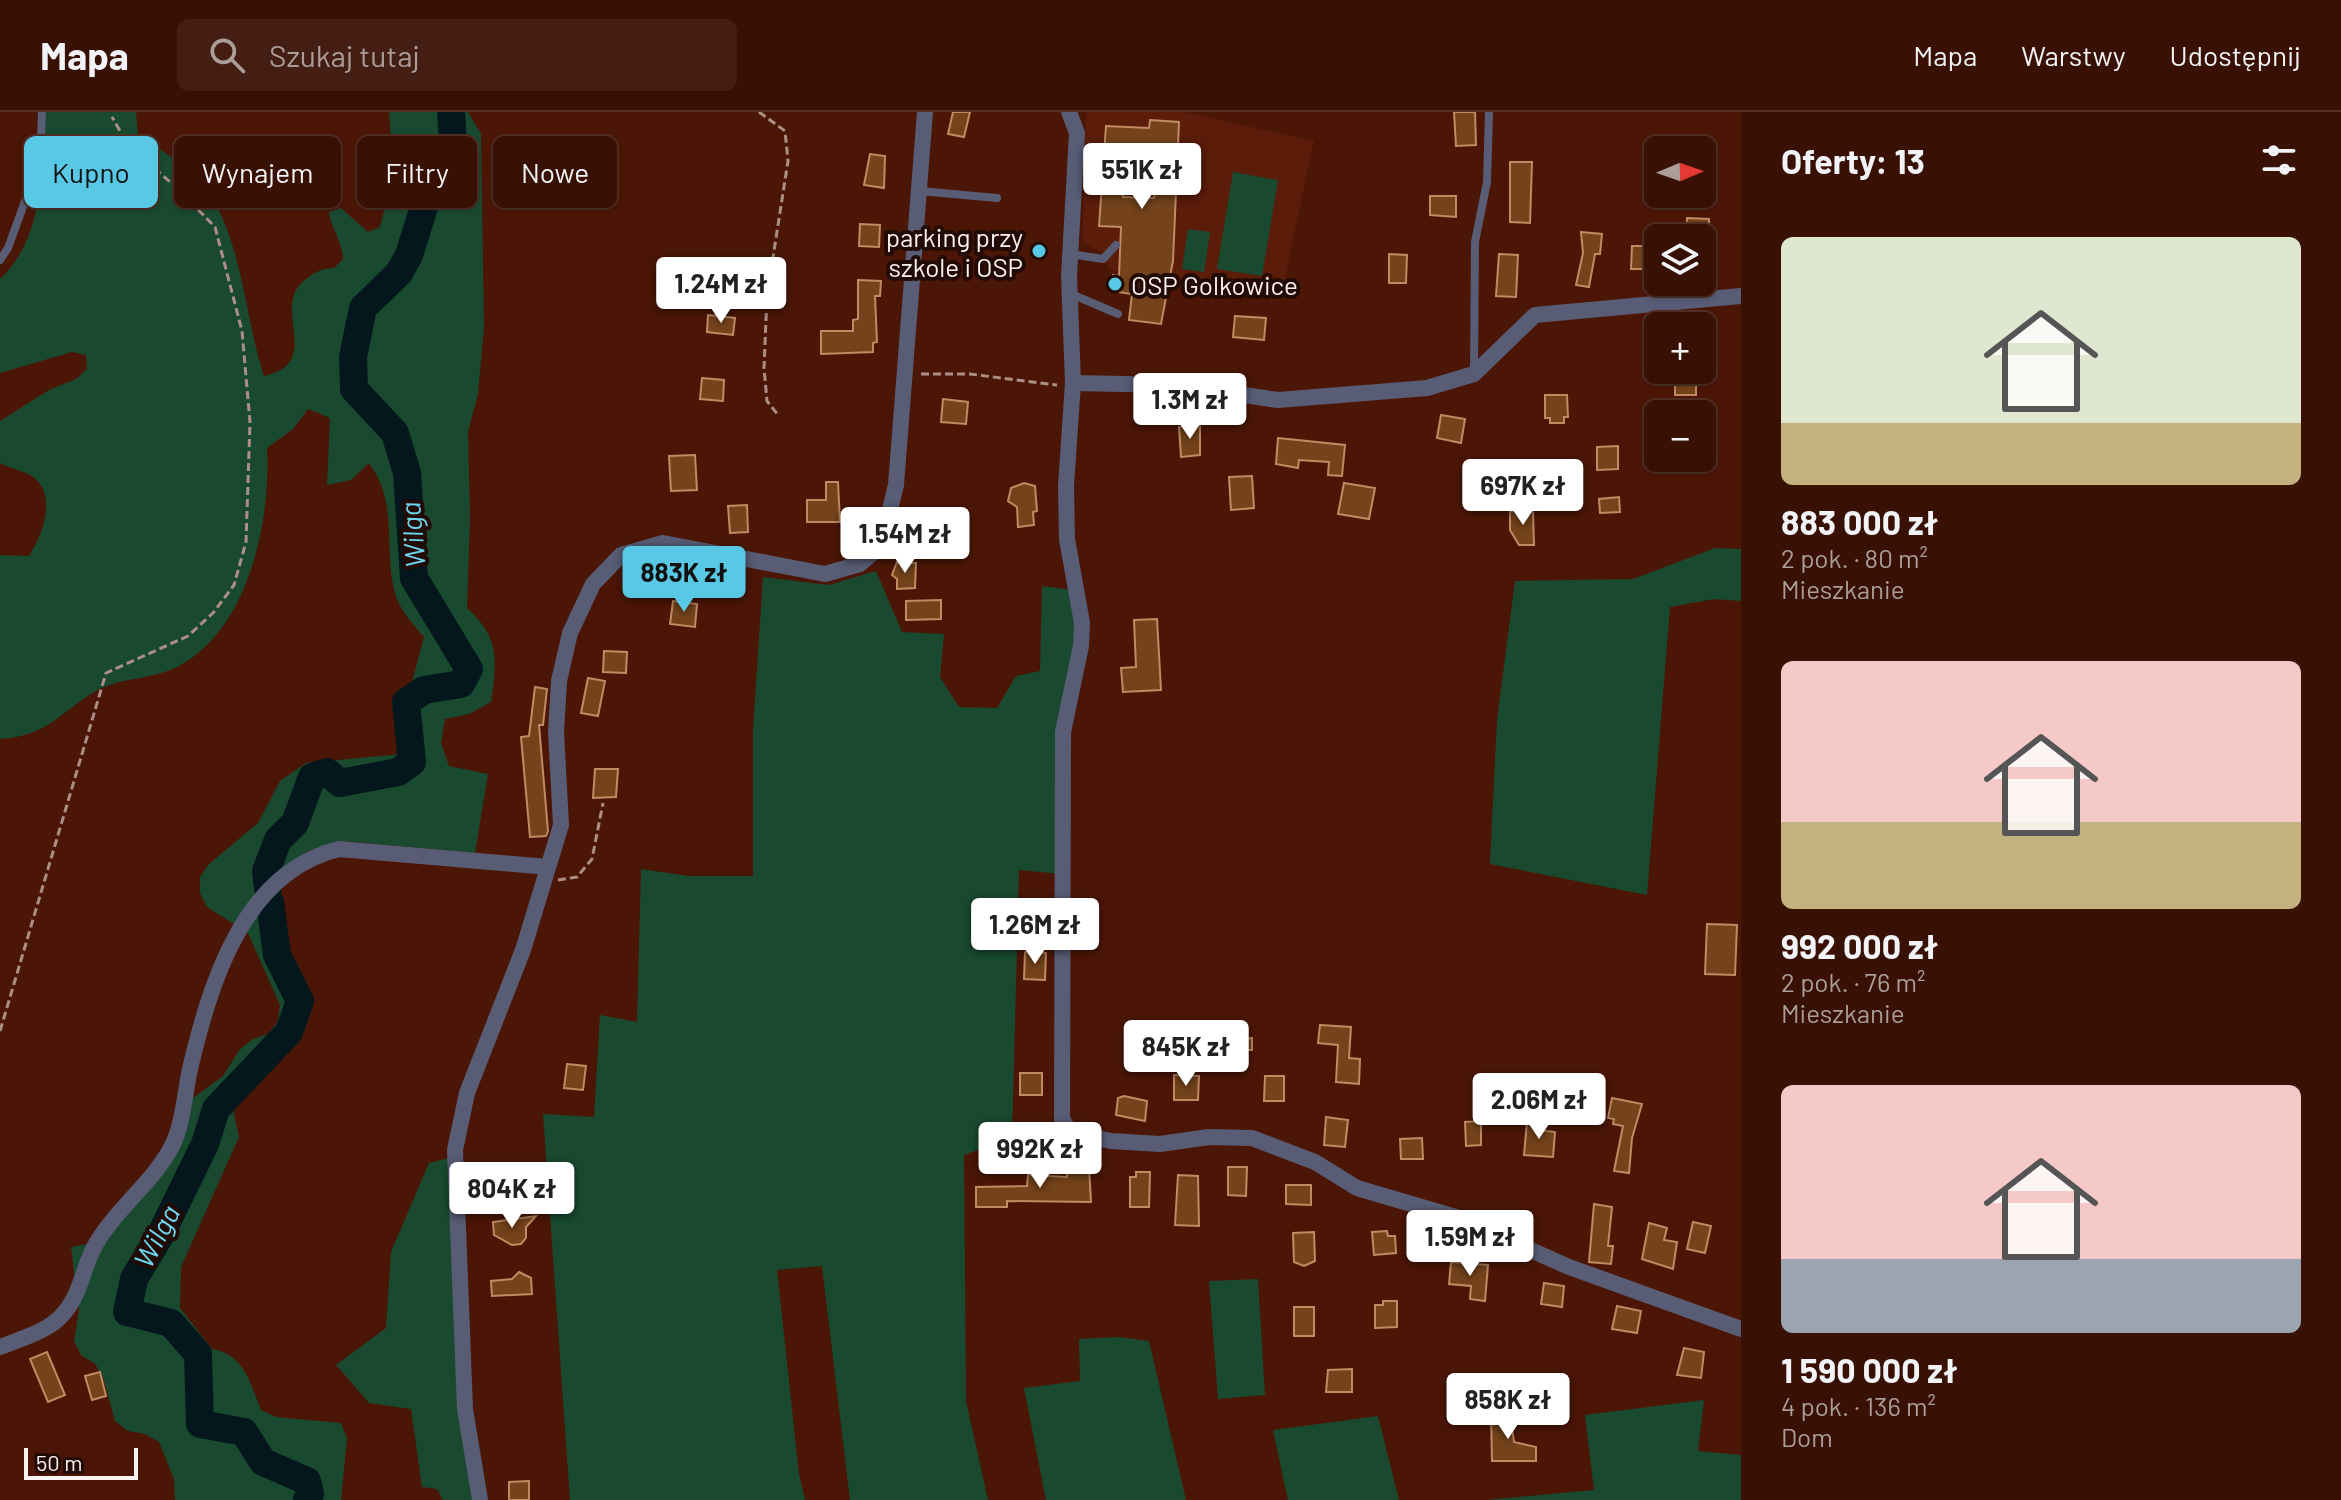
<!DOCTYPE html>
<html lang="pl">
<head>
<meta charset="utf-8">
<style>
	:root { --surface:#391004; --page:#441e13; --text:#f1f3f6; --muted:#ab9d9a; --line:#533026; --accent:#58c8e4 }
	body { margin:0; font-family:Barlow,sans-serif; background:var(--page); color:var(--text); height:100vh; display:flex; flex-direction:column; font-size:30px; white-space:nowrap }
	* { box-sizing:border-box; margin:0 }
	p { font-size:26px; color:var(--muted) }
	.icon { flex:none; width:44px; height:44px; fill:none; stroke:currentColor; stroke-width:2; stroke-linecap:round; stroke-linejoin:round }
	.map { position:relative; flex:1; overflow:hidden }
	.side { display:flex; flex-direction:column; background:var(--surface); width:600px }
	.side>* { flex:none }
	.guide { position:absolute; left:24px; top:24px; width:760px; height:72px; display:flex; gap:16px }
	.needle { width:52px; rotate:88deg }
	.tools { position:absolute; left:1644px; top:24px; display:grid; gap:16px }
	.tools a { display:grid; place-items:center; width:72px; height:72px; border-radius:12px; background:var(--surface); box-shadow:0 2px 6px #0004,0 0 0 2px var(--line); font-size:40px }
	.scale { position:absolute; left:24px; bottom:20px; width:114px; box-sizing:border-box; padding-left:8px; border:4px solid #fbf3f1; border-top:0; font-size:22px; line-height:28px; white-space:nowrap; color:#fbf3f1; -webkit-text-stroke:6px #230b05; paint-order:stroke }
	.price { position:absolute; translate:-50% -68px; padding:0 18px; border-radius:8px; background:#fff; color:#222; font-size:26px; line-height:52px; filter:drop-shadow(0 2px 4px #0008) }
	.price::after { content:''; position:absolute; left:50%; top:48px; width:24px; height:18px; margin-left:-12px; background:inherit; clip-path:polygon(0 0,100% 0,50% 100%) }
	.price.selected { background:var(--accent); color:#111 }
	ul { padding:0; list-style:none }
	li { display:grid; align-content:center; gap:16px; height:424px; padding:0 40px }
	li span { display:grid; place-items:center; height:248px; border-radius:12px; color:#555 }
	li>.icon { margin-inline-start:auto }
	span .icon { width:144px; height:144px; fill:#fffc; stroke-width:1 }
	li b { font-size:34px }
	h2 { display:flex; justify-content:space-between; align-items:center; height:96px; padding:0 40px; font-size:34px }
	.tag { padding:0 28px; border-radius:12px; background:var(--surface); box-shadow:0 2px 6px #0004,0 0 0 2px var(--line); font-size:28px; line-height:72px }
	.tag.selected { background:var(--accent); color:#111 }
	header { display:flex; align-items:center; gap:48px; box-sizing:border-box; height:112px; padding:0 40px; background:var(--surface); border-bottom:2px solid var(--line) }
	header strong { font-size:38px }
	nav { display:flex; gap:44px; margin-inline-start:auto; font-size:28px }
	.search { width:560px; height:72px; background:var(--page); display:flex; align-items:center; gap:20px; box-sizing:border-box; padding:0 28px; border-radius:12px; color:var(--muted); font-size:30px }
	main { display:flex; flex:1; min-height:0 }
	.map>svg:first-child { display:block }
</style>
</head>
<body>
<header>
<strong>Mapa</strong>
<div class="search"><svg class="icon" aria-label="search" viewBox="0 0 24 24"><circle cx="10" cy="10" r="6"/><path d="M15 15l6 6"/></svg>Szukaj tutaj</div>
<nav><a>Mapa</a><a>Warstwy</a><a>Udostępnij</a></nav>
</header>
<main>
<div class="map">
<svg width="1741" height="1388" viewBox="0 0 1741 1388">
	<rect width="100%" height="100%" fill="#4c1606"/>
	<path fill="#5b1c0a" d="M1086,0H1184L1314,29L1282,180L1110,158L1102,140L1082,131Z"/>
	<path fill="#194a2f" d="M38,0H136L138,23C160,38 190,54 206,76C243,130 244,203 264,264C326,251 268,195 306,167C316,160 322,156 334,156L343,147C342,129 331,117 329,100L341,96L368,120L380,115L386,91L395,82L389,0H468L481,22L484,215L478,282L468,320L470,406L467,496C500,526 497,548 491,590L469,602L445,607L441,631L449,654L488,662L475,741L344,729L308,739L261,779L277,792L285,839L312,892L308,910L244,974L233,997L239,1025L181,1155L180,1196L212,1237C245,1243 250,1271 261,1298L276,1305L341,1311L347,1326L341,1388H175L174,1367L159,1330L145,1322L128,1319L115,1309L103,1265L95,1252L81,1243L74,1229L79,1198L71,1135L87,1132L159,1050L185,992L223,964L240,937L253,927L268,922L278,909L280,893L248,821L207,795L200,781V765L209,752L258,711L280,669L306,651L402,642L406,592L424,525C414,513 401,500 396,484C382,439 400,392 369,351L351,368L327,373L330,306L308,297L293,317L267,336C271,409 249,518 177,555C151,568 121,565 96,579C58,601 51,623 0,627V443L29,444C43,422 59,380 30,363C20,358 9,356 0,351V309L49,278L76,267L87,257L86,243L72,240L0,261V167C45,124 43,57 38,0Z
		M1233,60L1278,68L1262,164L1217,157Z
		M1188,117L1210,120L1204,160L1182,157Z
		M1715,436L1741,437V489L1714,487L1670,495L1647,783L1490,752L1497,608L1515,469L1633,467Z
		M876,459L902,520L944,522L940,565L959,595L997,596L1016,564L1040,559L1042,474L1073,478L1080,511L1074,546L1061,762L1019,758L1012,1026L964,1043L966,1289L988,1388H850L822,1154L777,1158L799,1362L805,1388H570L543,1002L594,1005L600,903L637,910L641,757L689,764H753V618L763,465L829,473Z
		M449,1046L474,1388H443L437,1377L422,1375L411,1297L369,1291L336,1253L386,1216L391,1140L429,1051Z
		M1258,1167L1265,1283L1218,1287L1209,1169Z
		M1117,1225L1149,1229L1186,1388H1046L1024,1276L1080,1269L1079,1227Z
		M1704,1288L1698,1339L1741,1343V1388H1487L1594,1378L1585,1303Z
		M1378,1304L1399,1388H1288L1273,1318Z"/>
	<g fill="none" stroke-linecap="round" stroke-linejoin="round">
		<path stroke="#03171c" stroke-width="28" d="M268,776L266,759L278,728L295,711L312,665L327,660L340,671L398,660L412,650L406,590L424,578L461,572L469,557L414,466L407,361L395,321L354,277L353,245L363,196L399,161L409,143L429,79L454,43L451,0
			M270,790L277,843L300,889L289,920L216,997L205,1032L161,1122L134,1167L127,1200L171,1211L198,1242L200,1312L244,1320L263,1350L307,1369L310,1382L307,1388"/>
	</g>
	<path fill="#74431b" stroke="#c08a62" stroke-width="2" fill-rule="evenodd" d="M953,0H970L964,25L948,22Z
		M1454,0H1475L1476,33L1456,34Z
		M1150,8L1179,10L1173,149L1161,212L1129,208L1132,182L1111,179L1113,163L1119,164L1121,115L1099,114L1106,14L1149,16ZM1124,40L1156,41L1154,86L1123,85Z
		M870,42L885,44L884,76L864,73Z
		M1510,50H1532L1530,111L1510,110Z
		M1430,84H1456V105L1430,103Z
		M1687,106L1709,107V126H1686Z
		M860,112L880,113L879,135L859,134Z
		M1581,120L1602,122L1600,142H1595L1589,175L1576,173L1583,141Z
		M1632,134H1657L1656,157H1631Z
		M1389,142L1407,143L1406,171H1389Z
		M1499,142L1518,143L1516,185L1496,184Z
		M858,168L881,169L880,184H875L877,230L873,231V240L821,242V219H853V208L858,207Z
		M708,203L735,206L733,223L707,220Z
		M1235,204L1266,206L1264,228L1233,225Z
		M1675,258H1696V283H1675Z
		M702,266L724,268L723,289L700,287Z
		M1545,283H1567L1568,305H1564V311H1550V306H1545Z
		M943,287L968,290L966,312L941,310Z
		M1441,303L1465,307L1461,331L1437,326Z
		M1200,313V343L1181,345L1179,315Z
		M1278,326L1345,333L1342,364L1328,363L1329,350L1299,348L1298,356L1276,352Z
		M1618,334V357L1597,358V335Z
		M695,343L697,378L671,379L669,344Z
		M1252,364L1254,396L1231,398L1229,365Z
		M1573,365L1574,386L1548,387L1547,366Z
		M826,370H838L840,410H807V388H826Z
		M1024,371L1035,374L1037,399L1033,400L1034,413L1018,415L1017,395L1008,389L1011,376Z
		M1344,371L1375,376L1369,407L1338,402Z
		M1619,385L1620,400L1600,401L1599,387Z
		M747,393L748,420L730,421L728,394Z
		M1510,399H1533L1534,433H1519L1510,418Z
		M897,450L916,451L915,476L897,477V467L892,463Z
		M941,488V507L906,508V489Z
		M673,489L697,492L695,515L670,512Z
		M1157,507L1161,578L1123,580L1121,556L1136,555L1134,508Z
		M604,539L627,540L626,561L603,560Z
		M588,566L605,569L598,604L581,601Z
		M535,575L547,577L543,613H539L548,719L546,724L530,725L521,625L529,624Z
		M595,657H618L616,685L593,686Z
		M1707,812L1737,813L1735,863L1705,862Z
		M1025,840L1046,841L1045,868L1024,867Z
		M1320,913L1351,915L1349,946L1360,947L1359,972L1336,970L1338,933L1318,931Z
		M1246,923V927L1252,926V938H1246V946L1223,947V924Z
		M567,952L586,954L583,978L564,976Z
		M1020,961H1042V983H1020Z
		M1174,963L1199,964L1198,988H1174Z
		M1265,964H1284V989H1264Z
		M1124,984L1147,989L1145,1009L1116,1003L1118,986Z
		M1612,986L1642,992L1632,1026L1629,1061L1614,1059L1623,1014L1613,1012L1614,1007L1608,1006Z
		M1326,1005L1348,1008L1345,1035L1324,1033Z
		M1481,1009V1033L1466,1034L1465,1010Z
		M1527,1009L1540,1010V1018L1555,1020L1553,1045L1524,1043Z
		M1422,1026L1423,1047H1401L1400,1027Z
		M501,1051V1076L483,1075L478,1063L482,1052Z
		M1089,1055L1091,1090L1007,1089V1095H976V1075L1027,1074L1028,1063L1067,1065V1057Z
		M1228,1055H1247L1246,1084L1228,1083Z
		M1136,1060H1150L1149,1095H1130V1065H1136Z
		M1178,1063L1198,1064L1199,1114L1175,1113Z
		M1286,1073H1311V1093L1286,1092Z
		M1594,1092L1612,1095L1608,1134H1613L1611,1152L1589,1150Z
		M536,1104L526,1115V1126L521,1132L512,1133L494,1123L493,1110Z
		M1693,1110L1711,1114L1705,1141L1687,1137Z
		M1649,1111L1667,1116L1664,1128L1677,1130L1673,1157L1642,1147Z
		M1387,1119L1388,1124H1395L1396,1141L1374,1143L1372,1120Z
		M1314,1120L1315,1149L1304,1154L1294,1150L1293,1121Z
		M1451,1150L1488,1153L1485,1189L1470,1187L1471,1174L1449,1172Z
		M519,1160L531,1166L532,1182L492,1184L491,1169L512,1167Z
		M1544,1171L1564,1174L1562,1195L1541,1192Z
		M1383,1189H1397V1215L1375,1216V1193H1383Z
		M1617,1194L1641,1199L1637,1221L1612,1217Z
		M1294,1195H1314V1224H1294Z
		M1684,1236L1704,1240L1701,1266L1677,1263Z
		M47,1240L65,1283L48,1290L30,1247Z
		M1352,1257V1280H1326L1328,1258Z
		M100,1260L106,1284L92,1288L85,1264Z
		M1510,1300L1514,1330L1536,1335V1349H1492L1491,1301Z
		M529,1369V1388H509V1370Z"/>
	<g fill="none" stroke-linecap="round" stroke-linejoin="round">
		<path stroke="#ab8f86" stroke-width="3" stroke-dasharray="8 4" stroke-linecap="butt" d="M759,0L785,19L788,49L767,184L764,256L767,289L778,303
			M921,262H970L1057,273
			M558,768L577,765L592,747L603,691
			M0,919L106,561L188,524L213,501L234,473L246,430L250,310L242,219L215,115L175,74L129,35L112,5"/>
		<path stroke="#585d75" stroke-width="8" d="M920,79L997,86
			M1070,142L1103,147L1116,133
			M0,148L8,136L40,48L42,0
			M1069,181L1118,202
			M1474,261L1475,130L1487,70L1489,0"/>
		<path stroke="#585d75" stroke-width="16" d="M1069,0L1077,21L1069,164L1073,271L1066,374L1067,427L1082,511L1081,534L1063,620L1062,1007L1070,1020L1111,1029L1160,1032L1209,1025L1252,1026L1315,1050L1357,1076L1459,1106L1569,1155L1741,1217
			M1073,271L1175,273L1278,288L1427,276L1474,262L1535,203L1741,184
			M0,1235C20,1227 50,1219 64,1201C82,1180 83,1153 97,1130C117,1096 154,1069 172,1034C183,1012 185,980 190,957C210,872 243,760 339,737L548,755
			M480,1388L465,1297L455,1038L467,981L523,838L561,713L556,620L559,569L570,521L593,472L621,443L663,431L825,462L860,452L881,434L896,373L925,0"/>
	</g>
	<g fill="#58c8e4" stroke="#230b05" stroke-width="3">
		<circle cx="1039" cy="139" r="8"/>
		<circle cx="1115" cy="172" r="8"/>
	</g>
	<g text-anchor="middle" dominant-baseline="central" stroke-width="8" stroke-linejoin="round" paint-order="stroke">
		<g font-size="26" fill="#fbf3f1" stroke="#230b05" text-anchor="end">
			<text x="1023" y="124">parking przy<tspan x="1023" dy="30">szkole i OSP</tspan></text>
			<text x="1131" y="172" text-anchor="start">OSP Golkowice</text>
		</g>
		<g font-size="28" font-style="italic" fill="#6cd6f1" stroke="#230b05">
			<text transform="translate(412 423) rotate(-95)">Wilga</text>
			<text transform="translate(156 1124) rotate(-62)">Wilga</text>
		</g>
	</g>
</svg>
<div class="tools">
<a><svg class="needle" viewBox="-14 -14 28 28"><path d="M0-13l5 13h-10z" fill="#e53935"/><path d="M0 13l5-13h-10z" fill="#ab9d9a"/></svg></a>
<a><svg class="icon" aria-label="layers" viewBox="0 0 24 24"><path d="M12 4l9 5-9 5-9-5zM3 14l9 5 9-5"/></svg></a>
<a>+</a>
<a>−</a>
</div>
<div class="scale">50 m</div>
<b class="price" style="left:1142px;top:99px">551K zł</b>
<b class="price" style="left:721px;top:213px">1.24M zł</b>
<b class="price" style="left:1190px;top:329px">1.3M zł</b>
<b class="price" style="left:1523px;top:415px">697K zł</b>
<b class="price" style="left:905px;top:463px">1.54M zł</b>
<b class="price selected" style="left:684px;top:502px">883K zł</b>
<b class="price" style="left:1035px;top:854px">1.26M zł</b>
<b class="price" style="left:1186px;top:976px">845K zł</b>
<b class="price" style="left:1539px;top:1029px">2.06M zł</b>
<b class="price" style="left:1040px;top:1078px">992K zł</b>
<b class="price" style="left:512px;top:1118px">804K zł</b>
<b class="price" style="left:1470px;top:1166px">1.59M zł</b>
<b class="price" style="left:1508px;top:1329px">858K zł</b>
<div class="guide">
<a class="tag selected">Kupno</a>
<a class="tag">Wynajem</a>
<a class="tag">Filtry</a>
<a class="tag">Nowe</a>
</div>
</div>
<section class="side">
<h2>Oferty: 13<svg class="icon" aria-label="filters" viewBox="0 0 24 24"><path d="M4 7h16M4 17h16"/><circle cx="9" cy="7" r="2"/><circle cx="15" cy="17" r="2"/></svg></h2>
<ul>
<li><span style="background:linear-gradient(#dfe7d0 75%,#c2b280 0)"><svg class="icon" aria-label="home" viewBox="0 0 24 24"><path d="M3 11l9-7 9 7M6 9v11h12V9"/></svg></span><div><b>883 000 zł</b><p>2 pok. · 80 m²</p><p>Mieszkanie</p></div></li>
<li><span style="background:linear-gradient(#f6c9c9 65%,#c2b280 0)"><svg class="icon" aria-label="home" viewBox="0 0 24 24"><path d="M3 11l9-7 9 7M6 9v11h12V9"/></svg></span><div><b>992 000 zł</b><p>2 pok. · 76 m²</p><p>Mieszkanie</p></div></li>
<li><span style="background:linear-gradient(#f6c9c9 70%,#9aa5b1 0)"><svg class="icon" aria-label="home" viewBox="0 0 24 24"><path d="M3 11l9-7 9 7M6 9v11h12V9"/></svg></span><div><b>1 590 000 zł</b><p>4 pok. · 136 m²</p><p>Dom</p></div></li>
</ul>
</section>
</main>
</body>
</html>
